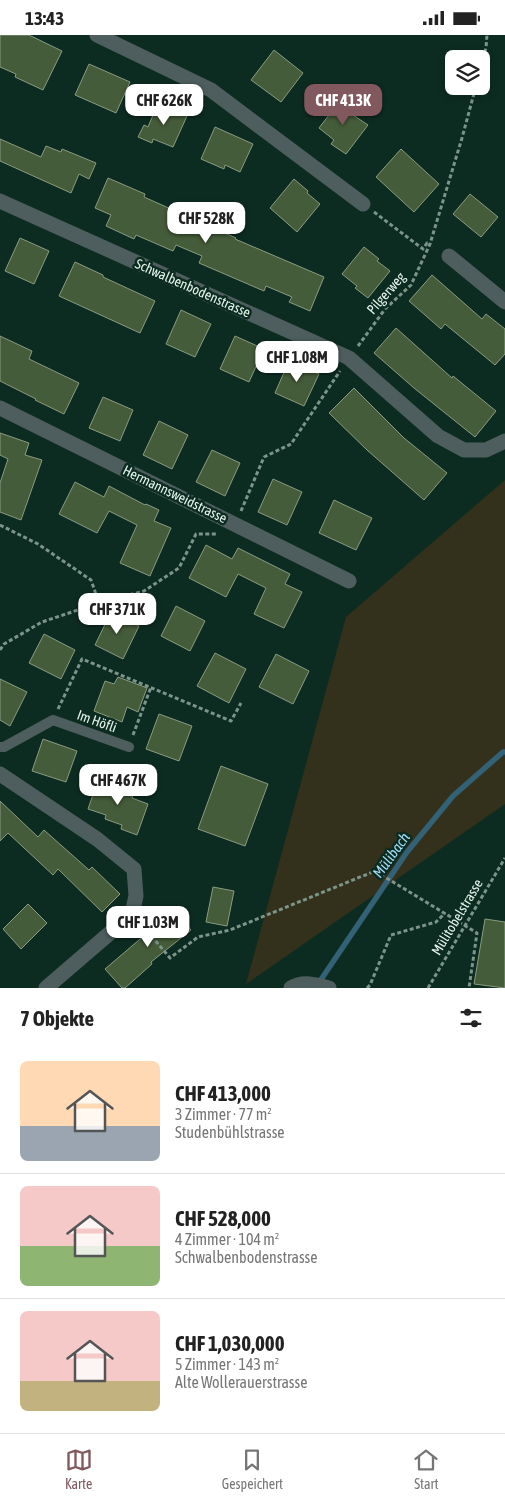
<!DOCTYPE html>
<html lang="de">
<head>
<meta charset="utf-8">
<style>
	:root { --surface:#fff; --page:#f2f2f2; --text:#222; --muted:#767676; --line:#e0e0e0; --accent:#80585e }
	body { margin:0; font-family:"Asap Condensed",sans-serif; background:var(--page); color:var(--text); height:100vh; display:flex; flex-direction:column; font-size:19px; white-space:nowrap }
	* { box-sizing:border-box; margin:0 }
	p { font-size:16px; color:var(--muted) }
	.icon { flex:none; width:28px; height:28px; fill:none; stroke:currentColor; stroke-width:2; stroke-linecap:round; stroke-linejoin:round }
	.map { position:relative; height:953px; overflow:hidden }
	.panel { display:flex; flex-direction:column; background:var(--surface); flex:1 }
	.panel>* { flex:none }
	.controls { position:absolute; left:445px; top:15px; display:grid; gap:10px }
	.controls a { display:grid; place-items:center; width:45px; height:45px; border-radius:8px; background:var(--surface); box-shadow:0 2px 8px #0003; font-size:25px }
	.price { position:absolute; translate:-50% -42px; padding:0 11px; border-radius:10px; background:#fff; color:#222; font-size:16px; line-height:32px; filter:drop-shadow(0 1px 2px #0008) }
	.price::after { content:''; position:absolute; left:50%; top:30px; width:15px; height:11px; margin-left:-8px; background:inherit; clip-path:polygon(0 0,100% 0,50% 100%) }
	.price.active { background:var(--accent); color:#fff }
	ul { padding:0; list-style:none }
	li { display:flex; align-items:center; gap:15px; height:125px; padding:0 20px }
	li+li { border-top:1px solid var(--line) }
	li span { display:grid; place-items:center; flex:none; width:140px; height:100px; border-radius:8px; color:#555 }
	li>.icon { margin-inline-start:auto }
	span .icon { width:60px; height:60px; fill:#fffc; stroke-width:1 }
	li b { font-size:21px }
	h2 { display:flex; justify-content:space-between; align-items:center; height:60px; padding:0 20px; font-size:21px }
	.status { display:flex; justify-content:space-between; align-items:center; height:35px; padding:0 25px; background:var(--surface); direction:ltr }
	.status svg { height:14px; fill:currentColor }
	.dock { display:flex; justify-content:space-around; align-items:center; height:70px; border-top:1px solid var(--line); background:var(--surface); font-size:14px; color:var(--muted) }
	.dock a { display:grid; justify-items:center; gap:2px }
	.dock .active { color:var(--accent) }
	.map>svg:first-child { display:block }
</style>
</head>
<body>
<div class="status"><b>13:43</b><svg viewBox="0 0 49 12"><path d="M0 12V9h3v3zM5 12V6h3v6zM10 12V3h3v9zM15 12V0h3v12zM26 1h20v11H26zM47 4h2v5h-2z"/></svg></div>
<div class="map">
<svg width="505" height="953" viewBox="0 0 505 953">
	<rect width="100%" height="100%" fill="#0d2c21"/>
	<path fill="#33311b" d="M505,445V769L246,949L346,582Z"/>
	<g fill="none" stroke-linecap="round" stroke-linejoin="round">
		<path stroke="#336176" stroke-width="5.5" d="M318,949L407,817L453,761L503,717H505"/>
	</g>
	<path fill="#455c3a" stroke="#8a9b81" d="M0,0H29L62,16L43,55L15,42L16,39L0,32Z
		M274,15L303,38L281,67L251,45Z
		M89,29L130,47L116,78L75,60Z
		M342,63L357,74L353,80L368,90L346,119L331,109L334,105L319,93Z
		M158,68L187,81L173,112L153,104L152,108L138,102L144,90L148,92Z
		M215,92L253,109L240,137L225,130L224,134L201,124Z
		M0,104L41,122L46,111L61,117L62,114L96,128L89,144L79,139L71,158L0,126Z
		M401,114L439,149L414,177L376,142Z
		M108,143L145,159L144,162L236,203L235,204L324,242L310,276L289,267L292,262L266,251L264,256L199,228L202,221L176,210L173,216L136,200L134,204L106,191L111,180L95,173Z
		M294,144L308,156L307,158L320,169L297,197L270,173Z
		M470,159L498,182L481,202L453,179Z
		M20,203L49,216L34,249L5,236Z
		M364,212L379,224L377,226L390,236L368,263L355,253L357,251L342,239Z
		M75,227L103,240V242L155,266L140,298L59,261Z
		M432,240L482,284L486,279L505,294V319L495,330L445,289L441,294L409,266Z
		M181,275L211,289L195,322L166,309Z
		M396,293L452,343L453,341L496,376L475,402L414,353L374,318Z
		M0,301L32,316L29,324L79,348L64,379L35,365L36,364L0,346Z
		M235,301L264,314L249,347L220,334Z
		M289,326L319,339L304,371L275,358Z
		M354,353L404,403L447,438L424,465L367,415L329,378Z
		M103,362L133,375L120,406L89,393Z
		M159,386L188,400L172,434L143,420Z
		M0,398L29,408L25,420L42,425L21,485L0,477V448L8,424L0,420Z
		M212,415L240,428L225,461L196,447Z
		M273,444L302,457L287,490L258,477Z
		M75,447L104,462L109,451L145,470L146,469L159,475L154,486L171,493L150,541L120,528L137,490L109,476L97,498L59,479Z
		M334,465L372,483L356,515L319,498Z
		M206,510L232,524L238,513L290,539L285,549L302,557L284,593L254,579L266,553L238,539L226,562L189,543Z
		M176,571L205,586L190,616L161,601Z
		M111,577L139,591L123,624L95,610Z
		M44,599L75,615L61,644L29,628Z
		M215,618L246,634L229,668L197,651Z
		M276,619L309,636L293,669L259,652Z
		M118,642L147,653L138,677L127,672L122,687L94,676L105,646L114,649Z
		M0,644L27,657L10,691L0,685Z
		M159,679L192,691L179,726L146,714Z
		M43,704L77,716L66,747L32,736Z
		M221,731L268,749L245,811L198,794Z
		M99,742L117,748L115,753L133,759L132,763L148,769L137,800L121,794L122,790L105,784L106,780L88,774Z
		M0,766L38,802L44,795L89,835L92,832L120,859L102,877L58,834L53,840L8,798L0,806Z
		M213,852L234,856L227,891L206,887Z
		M28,869L47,888L21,914L3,894Z
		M172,872L191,895L151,927L152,929L125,953H122L105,934L153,893L150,890Z
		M485,884L505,887V953L474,949Z"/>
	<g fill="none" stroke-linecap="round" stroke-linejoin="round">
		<path stroke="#7c948a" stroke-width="3" stroke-dasharray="4 2.5" stroke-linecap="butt" d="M481,30L486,13L487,0
			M374,177L423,214L427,208L430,209
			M358,311L385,274L411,250L430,209L462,103L476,51
			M241,476L264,422L291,409L340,336
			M0,490L38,509L91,545L99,568
			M0,615L4,609L42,587L99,568L144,556L179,533L196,499H216
			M58,674L82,624L231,686L241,668
			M133,700L151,652
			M143,891L170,923L198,902L230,895L375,836L477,898L469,953
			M367,953L370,950L391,900L436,887L445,878
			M428,953L505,823"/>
		<path stroke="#4e5e5e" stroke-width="10" d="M0,712H4L53,685L129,712"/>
		<path stroke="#4e5e5e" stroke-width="15" d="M97,0L211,55L363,169
			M0,166L349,323L438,401L464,415H486L505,406
			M449,221L505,267
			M0,373L349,546
			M0,739L97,804L134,834L136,861L132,879L46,953
			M291,953C301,946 318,949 329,953"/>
	</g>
	<g text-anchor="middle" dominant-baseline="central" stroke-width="5" stroke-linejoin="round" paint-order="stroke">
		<g font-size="14" fill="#e3f4ec" stroke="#0d2c21">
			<text transform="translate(193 253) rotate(24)">Schwalbenbodenstrasse</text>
			<text transform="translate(386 258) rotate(-49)">Pilgerweg</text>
			<text transform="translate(175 459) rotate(26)">Hermannsweidstrasse</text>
			<text transform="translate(97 686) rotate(20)">Im Höfli</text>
			<text transform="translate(457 882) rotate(-59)">Mülitobelstrasse</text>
		</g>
		<g font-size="15" font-style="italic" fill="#a2defb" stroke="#0d2c21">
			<text transform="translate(391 820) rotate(-54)">Mülibach</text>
		</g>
	</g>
</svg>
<div class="controls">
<a><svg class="icon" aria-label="layers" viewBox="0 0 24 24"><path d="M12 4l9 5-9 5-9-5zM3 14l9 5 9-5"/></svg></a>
</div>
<b class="price" style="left:164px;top:91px">CHF 626K</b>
<b class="price active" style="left:343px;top:91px">CHF 413K</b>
<b class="price" style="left:206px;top:209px">CHF 528K</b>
<b class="price" style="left:297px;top:348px">CHF 1.08M</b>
<b class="price" style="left:117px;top:600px">CHF 371K</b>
<b class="price" style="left:118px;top:771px">CHF 467K</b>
<b class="price" style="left:148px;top:913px">CHF 1.03M</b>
</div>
<section class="panel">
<h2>7 Objekte<svg class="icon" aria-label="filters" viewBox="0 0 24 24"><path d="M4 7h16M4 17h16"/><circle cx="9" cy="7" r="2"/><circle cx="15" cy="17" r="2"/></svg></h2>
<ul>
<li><span style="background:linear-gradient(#ffd9b3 65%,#9aa5b1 0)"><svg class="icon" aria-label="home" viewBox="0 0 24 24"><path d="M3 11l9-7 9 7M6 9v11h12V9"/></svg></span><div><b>CHF 413,000</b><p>3 Zimmer · 77 m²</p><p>Studenbühlstrasse</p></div></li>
<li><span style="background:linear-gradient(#f6c9c9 60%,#8fb573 0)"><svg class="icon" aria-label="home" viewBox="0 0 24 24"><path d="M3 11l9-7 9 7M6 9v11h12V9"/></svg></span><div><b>CHF 528,000</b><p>4 Zimmer · 104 m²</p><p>Schwalbenbodenstrasse</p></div></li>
<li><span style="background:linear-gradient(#f6c9c9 70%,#c2b280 0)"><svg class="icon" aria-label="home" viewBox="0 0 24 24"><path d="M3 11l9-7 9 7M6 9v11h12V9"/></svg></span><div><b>CHF 1,030,000</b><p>5 Zimmer · 143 m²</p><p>Alte Wollerauerstrasse</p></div></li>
</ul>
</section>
<nav class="dock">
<a class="active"><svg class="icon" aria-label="map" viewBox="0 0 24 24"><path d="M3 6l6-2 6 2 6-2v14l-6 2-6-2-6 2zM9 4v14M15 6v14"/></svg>Karte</a>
<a><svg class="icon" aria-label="saved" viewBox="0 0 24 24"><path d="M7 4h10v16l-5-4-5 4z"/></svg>Gespeichert</a>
<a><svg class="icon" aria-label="home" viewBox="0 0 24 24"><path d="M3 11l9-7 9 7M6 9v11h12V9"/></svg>Start</a>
</nav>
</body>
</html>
